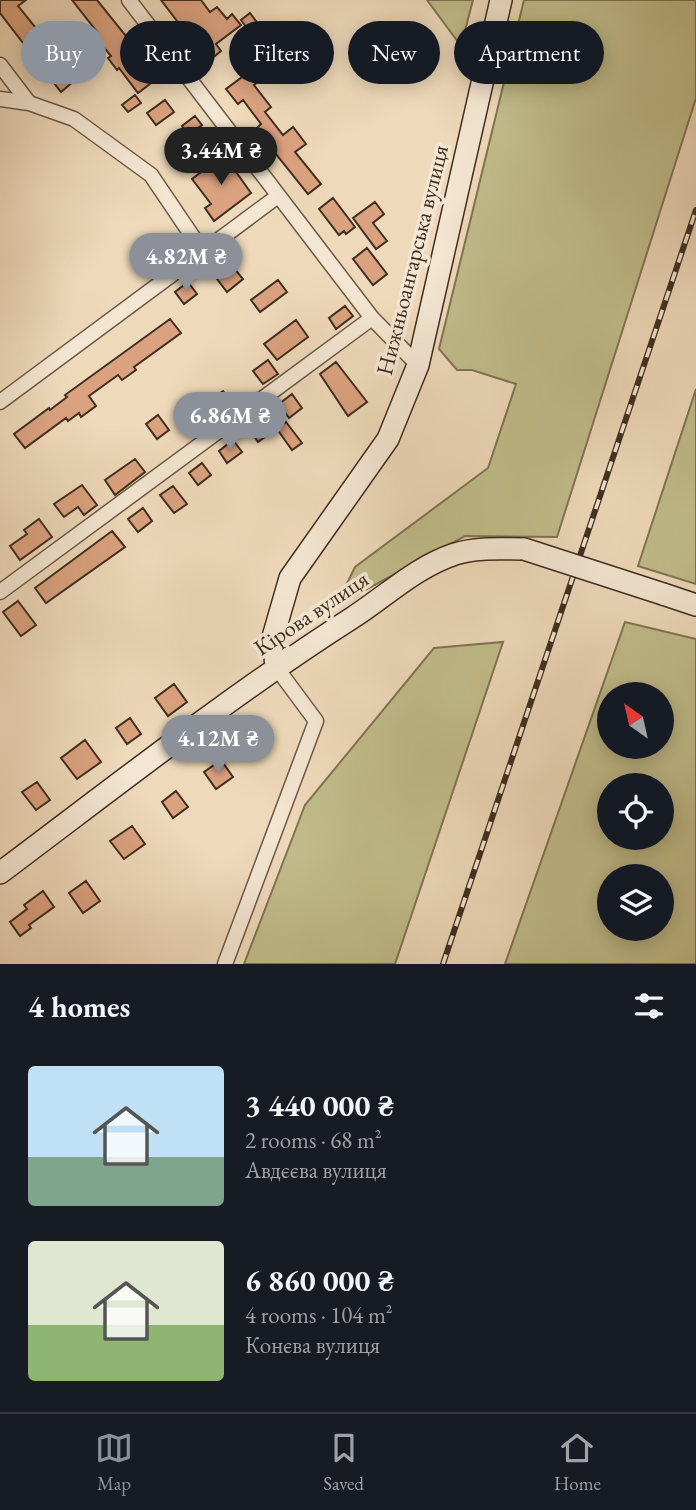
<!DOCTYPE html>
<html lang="en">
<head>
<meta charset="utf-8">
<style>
	:root { --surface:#171b24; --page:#20242c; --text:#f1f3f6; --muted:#9ea1a6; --line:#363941; --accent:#8c9099 }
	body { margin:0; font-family:"EB Garamond",serif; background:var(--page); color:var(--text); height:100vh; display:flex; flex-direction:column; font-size:26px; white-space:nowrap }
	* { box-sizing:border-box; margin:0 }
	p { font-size:23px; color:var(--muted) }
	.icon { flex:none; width:38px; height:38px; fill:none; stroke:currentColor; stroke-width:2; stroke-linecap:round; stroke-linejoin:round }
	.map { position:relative; height:964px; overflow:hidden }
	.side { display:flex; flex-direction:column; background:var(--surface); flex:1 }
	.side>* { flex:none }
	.guide { position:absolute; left:21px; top:21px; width:654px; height:63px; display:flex; gap:14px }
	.needle { width:46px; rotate:326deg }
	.buttons { position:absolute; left:597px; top:682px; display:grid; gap:14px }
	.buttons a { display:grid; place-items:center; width:77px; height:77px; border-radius:50%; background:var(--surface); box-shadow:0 4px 18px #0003; font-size:35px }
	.price { position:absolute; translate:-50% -60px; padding:0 16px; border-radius:24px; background:var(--accent); color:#fff; font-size:23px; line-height:46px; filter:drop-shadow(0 2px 4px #0008) }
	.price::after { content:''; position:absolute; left:50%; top:42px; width:21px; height:16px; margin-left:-10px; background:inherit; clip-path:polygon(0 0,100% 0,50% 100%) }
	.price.selected { background:#222; color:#fff }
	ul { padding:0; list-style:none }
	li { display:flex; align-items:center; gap:21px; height:175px; padding:0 28px }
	li span { display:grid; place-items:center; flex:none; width:196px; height:140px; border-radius:7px; color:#555 }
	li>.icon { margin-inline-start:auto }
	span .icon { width:84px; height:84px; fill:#fffc; stroke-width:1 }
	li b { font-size:30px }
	h2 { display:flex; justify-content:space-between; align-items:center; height:84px; padding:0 28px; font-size:30px }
	.pill { padding:0 24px; border-radius:32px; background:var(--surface); box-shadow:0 4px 18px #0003; font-size:24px; line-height:63px }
	.pill.selected { background:var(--accent); color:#fff }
	.tabs { display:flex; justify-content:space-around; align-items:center; height:98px; border-top:2px solid var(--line); background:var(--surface); font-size:19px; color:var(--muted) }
	.tabs a { display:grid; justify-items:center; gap:4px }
	.tabs .selected { color:var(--accent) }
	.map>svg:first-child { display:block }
</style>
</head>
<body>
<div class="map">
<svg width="696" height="964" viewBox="0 0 696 964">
	<rect width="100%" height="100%" fill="#eed9ba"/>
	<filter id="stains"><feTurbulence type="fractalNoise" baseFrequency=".00286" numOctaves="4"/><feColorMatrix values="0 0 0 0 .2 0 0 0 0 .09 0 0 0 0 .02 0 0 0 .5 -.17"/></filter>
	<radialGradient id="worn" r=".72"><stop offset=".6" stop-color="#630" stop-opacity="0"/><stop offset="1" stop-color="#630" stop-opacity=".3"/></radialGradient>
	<path fill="#c1bc8a" stroke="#807454" stroke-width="2" fill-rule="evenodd" d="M427,0H473L461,46Z
		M524,0H696V98L557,537L465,536L336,606L355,567L488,468L516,384L472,370H457L439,349Z
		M696,389V584L638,566Z
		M625,622L696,639V964H505ZM609,695H662V747H609ZM609,786H662V838H609ZM609,877H662V929H609Z
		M503,642L395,964H244L305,805L434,648Z"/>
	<path fill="#dba27f" stroke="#3f2d1f" stroke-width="2" d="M0,0H26L18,6L53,49L37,61L0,13Z
		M72,0H97L159,77L138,93L119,68L117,70L108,58L111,56L94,35L97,32Z
		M161,0H201L210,12L217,7L227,19L232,14L241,25L216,44L221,51L206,63L177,27L180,25Z
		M250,13L259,25L250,32L241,20Z
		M265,60L273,71L254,85L271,107L265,112L283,135L293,127L306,144L295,152L321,184L308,194L256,129L261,124L243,100L238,104L226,89Z
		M65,67L75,80L61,92L50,78Z
		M135,95L141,103L128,112L122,105Z
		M165,100L174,112L156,125L147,113Z
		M195,116L202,125L188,135L182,126Z
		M224,155L251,193L214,221L205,208L211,204L192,179Z
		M333,198L355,227L346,234L344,231L339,235L319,209Z
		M375,202L384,214L373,223L387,241L376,249L353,218Z
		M367,248L387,274L373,285L353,259Z
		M233,267L243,279L227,292L217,279Z
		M278,280L287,292L260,312L251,300Z
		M188,282L197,294L184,304L175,292Z
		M345,306L353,316L336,329L329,318Z
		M170,319L181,333L134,367L136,370L122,380L118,375L89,396L96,406L81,417L79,413L68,421L66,418L25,448L14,434L49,408L50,410L67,397L65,395Z
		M296,320L308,337L277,360L264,344Z
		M268,360L278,374L263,384L253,371Z
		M336,362L367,402L348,416L320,374Z
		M223,391L234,405L198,431L187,417Z
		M292,394L302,408L289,418L279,404Z
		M158,415L169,430L157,439L146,424Z
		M262,417L273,431L258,442L248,427Z
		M286,422L302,443L292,450L277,429Z
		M233,440L242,452L227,463L219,451Z
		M135,459L145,472L115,495L105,480Z
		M202,463L211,475L198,485L189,473Z
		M82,485L97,505L84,515L78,507L64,517L54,504Z
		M173,486L187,504L174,513L160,495Z
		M143,508L152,521L138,532L128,519Z
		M39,519L52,537L20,560L10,546L27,534L24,530Z
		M112,531L125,547L46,603L35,588Z
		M18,601L36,625L21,636L3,612Z
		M174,684L187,702L168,716L155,698Z
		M130,718L141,734L127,744L116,728Z
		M85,740L101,762L77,779L61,758Z
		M221,760L233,777L216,789L204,772Z
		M37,782L50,800L36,810L22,792Z
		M176,791L188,807L173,818L162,802Z
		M132,826L145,844L124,859L110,841Z
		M86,881L100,901L83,913L69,893Z
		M43,891L54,907L29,925L31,928L20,936L10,922L27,909L24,905Z"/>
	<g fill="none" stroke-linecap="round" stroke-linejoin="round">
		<defs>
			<path id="street" d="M129,0L372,318L418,365
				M0,65L29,103L74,119L151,175L203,252
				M0,99L29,103
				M0,402L278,196
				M0,592L372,318
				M225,964L316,721L276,667"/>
			<path id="secondary" d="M663,594L696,605
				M276,667L273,637L290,578L388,439L418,365L501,0
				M0,873C116,786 230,696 352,618C386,596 416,567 455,554C478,547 500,549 524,549"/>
		</defs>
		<use href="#street" stroke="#6b5846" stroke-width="17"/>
		<use href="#secondary" stroke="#3f2d1f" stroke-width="24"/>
		<use href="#street" stroke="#f4e6d2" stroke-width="14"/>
		<use href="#secondary" stroke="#f4e6d2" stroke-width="21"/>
		<defs>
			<path id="rail" d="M443,964L696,210"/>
		</defs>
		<use href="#rail" stroke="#3f2d1f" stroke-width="6"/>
		<use href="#rail" stroke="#f4e6d2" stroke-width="3.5" stroke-dasharray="10" stroke-linecap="butt"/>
		<defs>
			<path id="secondary-bridge" d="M524,549L663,594"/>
		</defs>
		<use href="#secondary-bridge" stroke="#3f2d1f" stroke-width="24" stroke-linecap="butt"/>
		<use href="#secondary-bridge" stroke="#f4e6d2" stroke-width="21"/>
	</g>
	<g text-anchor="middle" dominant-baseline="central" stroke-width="7" stroke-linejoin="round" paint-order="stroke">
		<g font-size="23" fill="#3f2d1f" stroke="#f4e6d2">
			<text transform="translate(412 260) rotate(-76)">Нижньоангарська вулиця</text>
			<text transform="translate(311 613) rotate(-34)">Кірова вулиця</text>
		</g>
	</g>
	<rect width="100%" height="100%" filter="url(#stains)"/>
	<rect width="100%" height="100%" fill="url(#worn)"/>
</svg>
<div class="buttons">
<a><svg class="needle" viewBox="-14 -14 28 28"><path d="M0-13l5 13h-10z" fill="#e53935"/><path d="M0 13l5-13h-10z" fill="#9ea1a6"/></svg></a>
<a><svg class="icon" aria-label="locate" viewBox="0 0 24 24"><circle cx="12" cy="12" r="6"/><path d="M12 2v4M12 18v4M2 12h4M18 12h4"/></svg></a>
<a><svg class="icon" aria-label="layers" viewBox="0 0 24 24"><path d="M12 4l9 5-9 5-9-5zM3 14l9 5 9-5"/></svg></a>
</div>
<b class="price selected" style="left:221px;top:187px">3.44M ₴</b>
<b class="price" style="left:186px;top:293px">4.82M ₴</b>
<b class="price" style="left:230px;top:452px">6.86M ₴</b>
<b class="price" style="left:218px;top:775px">4.12M ₴</b>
<div class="guide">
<a class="pill selected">Buy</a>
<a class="pill">Rent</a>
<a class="pill">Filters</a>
<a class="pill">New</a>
<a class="pill">Apartment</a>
</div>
</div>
<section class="side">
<h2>4 homes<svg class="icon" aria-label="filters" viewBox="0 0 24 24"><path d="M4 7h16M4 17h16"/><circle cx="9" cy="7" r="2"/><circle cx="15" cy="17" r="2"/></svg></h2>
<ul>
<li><span style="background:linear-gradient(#bfe0f5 65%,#7fa58c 0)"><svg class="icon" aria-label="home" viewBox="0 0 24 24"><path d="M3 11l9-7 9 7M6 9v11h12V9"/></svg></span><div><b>3 440 000 ₴</b><p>2 rooms · 68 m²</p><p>Авдєєва вулиця</p></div></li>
<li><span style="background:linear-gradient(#dfe7d0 60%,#8fb573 0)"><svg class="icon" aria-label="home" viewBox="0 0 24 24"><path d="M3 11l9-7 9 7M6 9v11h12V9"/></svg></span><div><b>6 860 000 ₴</b><p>4 rooms · 104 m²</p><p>Конєва вулиця</p></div></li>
</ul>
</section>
<nav class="tabs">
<a class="selected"><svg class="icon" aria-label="map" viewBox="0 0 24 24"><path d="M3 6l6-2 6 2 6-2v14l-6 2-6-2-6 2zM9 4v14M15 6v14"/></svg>Map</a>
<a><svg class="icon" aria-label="saved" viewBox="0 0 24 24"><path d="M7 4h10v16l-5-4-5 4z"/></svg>Saved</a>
<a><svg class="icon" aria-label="home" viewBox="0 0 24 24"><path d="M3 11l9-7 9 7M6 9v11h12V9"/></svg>Home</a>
</nav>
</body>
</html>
